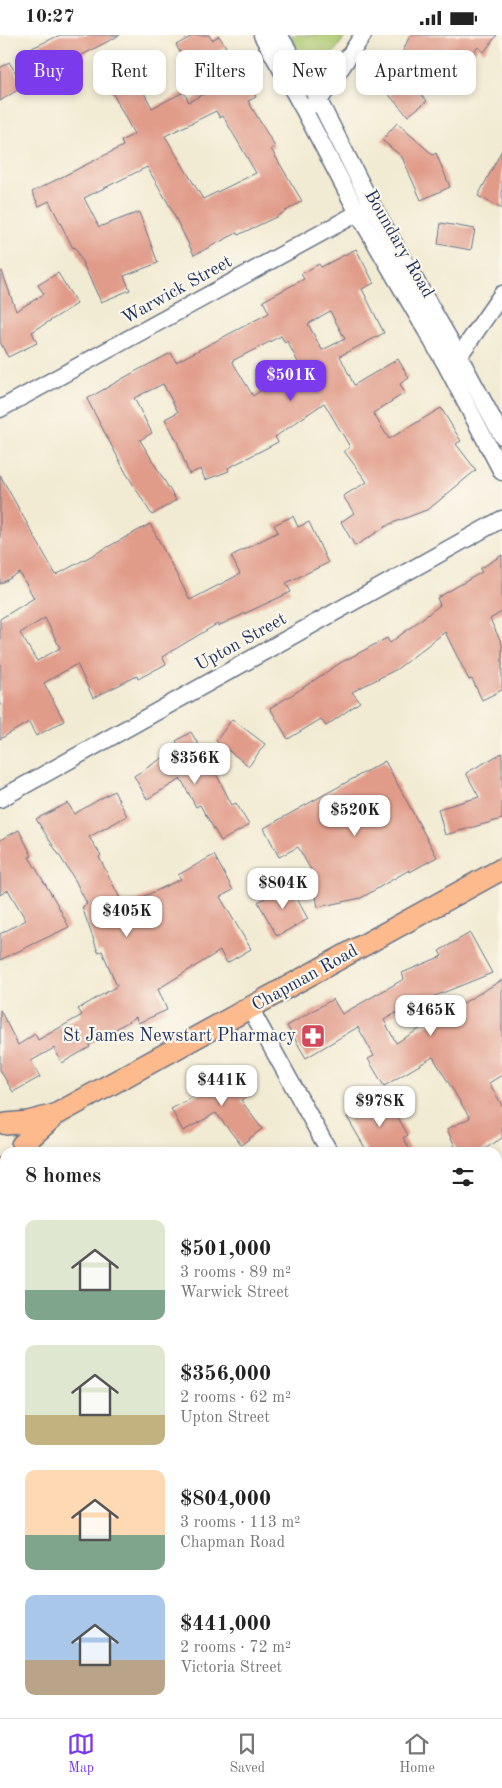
<!DOCTYPE html>
<html lang="en">
<head>
<meta charset="utf-8">
<style>
	:root { --surface:#fff; --page:#f6f6f6; --text:#222; --muted:#767676; --line:#e0e0e0; --accent:#7c3aed }
	body { margin:0; font-family:"Old Standard TT",serif; background:var(--page); color:var(--text); height:100vh; display:flex; flex-direction:column; font-size:19px; white-space:nowrap }
	* { box-sizing:border-box; margin:0 }
	p { font-size:16px; color:var(--muted) }
	.icon { flex:none; width:28px; height:28px; fill:none; stroke:currentColor; stroke-width:2; stroke-linecap:round; stroke-linejoin:round }
	.map { position:relative; flex:1; overflow:hidden }
	.details { position:absolute; left:0px; top:1112px; width:502px; height:571px; display:flex; flex-direction:column; background:var(--surface); border-radius:15px 15px 0 0; box-shadow:0 2px 8px #0003 }
	.details>* { flex:none }
	.banner { position:absolute; left:15px; top:15px; width:472px; height:45px; display:flex; gap:10px }
	.price { position:absolute; translate:-50% -42px; padding:0 11px; border-radius:10px; background:#fff; color:#222; font-size:16px; line-height:32px; filter:drop-shadow(0 1px 2px #0008) }
	.price::after { content:''; position:absolute; left:50%; top:30px; width:15px; height:11px; margin-left:-8px; background:inherit; clip-path:polygon(0 0,100% 0,50% 100%) }
	.price.selected { background:var(--accent); color:#fff }
	ul { padding:0; list-style:none }
	li { display:flex; align-items:center; gap:15px; height:125px; padding:0 25px }
	li span { display:grid; place-items:center; flex:none; width:140px; height:100px; border-radius:10px; color:#555 }
	li>.icon { margin-inline-start:auto }
	span .icon { width:60px; height:60px; fill:#fffc; stroke-width:1 }
	li b { font-size:21px }
	h2 { display:flex; justify-content:space-between; align-items:center; height:60px; padding:0 25px; font-size:21px }
	.tag { padding:0 18px; border-radius:10px; background:var(--surface); box-shadow:0 2px 8px #0003; font-size:18px; line-height:45px }
	.tag.selected { background:var(--accent); color:#fff }
	.status { display:flex; justify-content:space-between; align-items:center; height:35px; padding:0 25px; background:var(--surface); direction:ltr }
	.status svg { height:14px; fill:currentColor }
	.dock { display:flex; justify-content:space-around; align-items:center; height:70px; border-top:1px solid var(--line); background:var(--surface); font-size:14px; color:var(--muted) }
	.dock a { display:grid; justify-items:center; gap:2px }
	.dock .selected { color:var(--accent) }
	.map>svg:first-child { display:block }
</style>
</head>
<body>
<div class="status"><b>10:27</b><svg viewBox="0 0 49 12"><path d="M0 12V9h3v3zM5 12V6h3v6zM10 12V3h3v9zM15 12V0h3v12zM26 1h20v11H26zM47 4h2v5h-2z"/></svg></div>
<div class="map">
<svg width="502" height="1683" viewBox="0 0 502 1683">
	<rect width="100%" height="100%" fill="#fbf7ec"/>
	<filter id="ink" filterUnits="userSpaceOnUse"><feTurbulence type="fractalNoise" baseFrequency=".02" numOctaves="2"/><feDisplacementMap in="SourceGraphic" scale="10" xChannelSelector="R" yChannelSelector="G"/><feConvolveMatrix kernelMatrix="1 2 1 2 8 2 1 2 1" color-interpolation-filters="sRGB"/></filter>
	<filter id="wash" filterUnits="userSpaceOnUse"><feTurbulence type="fractalNoise" baseFrequency=".0096" numOctaves="4" result="noise"/><feDisplacementMap in="SourceGraphic" scale="20" xChannelSelector="R" yChannelSelector="G"/><feGaussianBlur stdDeviation="1.12" result="paint"/><feColorMatrix in="noise" values="0 0 0 0 0 0 0 0 0 0 0 0 0 0 0 0 0 1.4 0 .05"/><feComposite in="paint" operator="in"/></filter>
	<g filter="url(#wash)">
		<rect width="100%" height="100%" fill="#f2ebd3"/>
		<path fill="#acc76d" stroke="#647b66" d="M290,0H346L314,46Z"/>
		<g id="blocks">
			<path fill="#e19b89" fill-rule="evenodd" d="M60,0H120L63,30L65,33L44,43L30,14Z
				M194,0H209L212,5L219,1L226,12L189,33L176,10Z
				M410,0H497L484,17L478,12L469,24L456,14L440,49L397,30Z
				M9,27L24,51L0,66V33Z
				M128,27L152,73L184,57L189,67L242,37L256,62L248,66L275,112L271,114L302,166L276,182L238,200L237,198L194,220L168,168L147,132L84,163L99,192L139,177L158,228L124,241L130,255L101,267L75,212L73,213L49,166L39,171L32,157L123,111L121,106L134,99L103,40ZM216,76L220,83L223,81L256,138L203,164L165,101Z
				M408,44L427,66L408,81L389,60Z
				M397,88L433,120L436,118L450,152L421,165L402,122L382,105Z
				M502,115V174L478,161Z
				M441,188L475,194L471,215L438,209Z
				M356,214L374,248L362,254L384,298L340,321L354,350L398,324L409,343L400,349L405,358L373,378L389,404L441,373L461,406L456,409L476,435L429,474L390,489L355,511L341,487L354,478L343,461L367,447L344,416L350,412L324,368L275,402L278,407L228,433L229,436L205,445L201,434L189,439L177,406L165,384L178,377L163,349L134,363L152,398L140,405L176,465L152,480L126,438L87,364L136,336L171,318L176,327L269,278L263,266L304,244L301,239L319,229L321,232ZM330,276L345,304L322,315L308,289ZM281,301L285,308L287,306L299,329L253,361L232,326Z
				M2,236L16,276L44,259L38,250L58,238L77,269L32,297L37,308L8,322L0,307V237Z
				M0,440L56,540L150,489L190,565L240,539L231,521L278,497L274,490L293,481L298,492L309,487L328,528L286,548L291,557L218,591L217,589L162,622L166,629L138,644L137,641L93,663L77,629L44,648L64,686L36,701L29,687L0,704V584L34,563L20,538L0,549ZM45,583L60,613L37,626L20,598Z
				M502,520V577L490,584L502,609V655L482,665L472,644L469,645L445,597L397,634L352,657L360,667L326,691L321,684L288,704L270,673L298,656L340,628L387,603L390,608L440,570L437,563L482,537L480,534Z
				M232,684L265,709L249,731L216,706Z
				M191,697L205,721L206,719L232,770L236,768L249,790L221,806L200,770L196,772L181,744L147,764L134,741L180,712L176,706Z
				M502,718V784L445,800L438,774L479,762L466,738Z
				M385,726L437,822L410,837L409,835L361,863L318,872L311,835L298,812L279,822L264,793Z
				M114,756L127,781L89,802L101,820L99,822L124,871L181,844L178,840L214,820L233,855L220,862L251,914L227,928L220,916L158,954L167,975L138,988L136,982L89,1010L90,1012L62,1028L54,1013L31,1026L40,1042L13,1057L0,1035V975L18,1010L35,999L38,1005L82,980L78,974L117,951L102,916L98,917L82,872L87,869L75,845L36,784L68,768L74,779Z
				M19,795L32,821L29,822L56,867L69,892L0,925V899L26,885L8,855L0,860V805Z
				M289,849L308,884L277,901L258,867Z
				M470,898L492,938L403,974L384,985L396,1008L502,945V1040L489,1048L502,1070V1103L478,1118H458L447,1094L470,1083L433,1022L384,1051L368,1024L374,1021L358,992L306,1023L287,991L333,964L342,979L404,944L402,938L442,921L439,916Z
				M239,1033L253,1059L241,1065L262,1094L241,1110L216,1078L183,1096L171,1074L211,1052L209,1049Z
				M385,1060L408,1100L403,1103L412,1118H368L347,1082Z"/>
		</g>
	</g>
	<g filter="url(#ink)">
		<use href="#blocks" fill-opacity="0" stroke="#667187" stroke-width="1"/>
		<g fill="none" stroke-linecap="round" stroke-linejoin="round">
			<defs>
				<path id="minor" d="M262,0L304,75L358,178L446,330L502,437
					M279,0L319,66L372,170L459,321L502,401
					M312,70L319,66L363,0
					M451,327L459,321L502,259
					M0,374L367,173
					M0,764L502,484
					M250,973L330,1118
					M498,1152L502,1150
					M498,1421L502,1430
					M0,1678L2,1683
					M318,1679L320,1683"/>
				<path id="major" d="M6,1089L28,1087L55,1080L502,834
					M22,1110L53,1082
					M0,1134L5,1133"/>
			</defs>
			<use href="#minor" stroke="#667187" stroke-width="19"/>
			<use href="#major" stroke="#667187" stroke-width="24"/>
			<use href="#minor" stroke="#fff" stroke-width="16"/>
			<use href="#major" stroke="#fcba8d" stroke-width="21"/>
		</g>
	</g>
	<defs>
		<symbol id="pharmacy-square" viewBox="-11 -11 22 22"><rect x="-9" y="-9" width="18" height="18" rx="4" fill="#d1495b" stroke="#fbf7ec"/><path d="M-2-6h4v4h4v4h-4v4h-4v-4h-4v-4h4Z" fill="#fff"/></symbol>
	</defs>
	<g fill-rule="evenodd">
		<use href="#pharmacy-square" x="299" y="987" width="28" height="28"/>
	</g>
	<g text-anchor="middle" dominant-baseline="central" stroke-width="4.5" stroke-linejoin="round" paint-order="stroke">
		<g font-size="18" fill="#1b2f5e" stroke="#fbf7ec">
			<text transform="translate(399 209) rotate(60)">Boundary Road</text>
			<text transform="translate(177 255) rotate(-29)">Warwick Street</text>
			<text transform="translate(241 607) rotate(-29)">Upton Street</text>
			<text transform="translate(305 943) rotate(-29)">Chapman Road</text>
		</g>
		<g font-size="18" fill="#1b2f5e" stroke="#fbf7ec" text-anchor="end">
			<text x="296" y="1001">St James Newstart Pharmacy</text>
		</g>
	</g>
</svg>
<b class="price selected" style="left:291px;top:367px">$501K</b>
<b class="price" style="left:195px;top:750px">$356K</b>
<b class="price" style="left:355px;top:802px">$520K</b>
<b class="price" style="left:283px;top:875px">$804K</b>
<b class="price" style="left:127px;top:903px">$405K</b>
<b class="price" style="left:431px;top:1002px">$465K</b>
<b class="price" style="left:222px;top:1072px">$441K</b>
<b class="price" style="left:380px;top:1093px">$978K</b>
<div class="banner">
<a class="tag selected">Buy</a>
<a class="tag">Rent</a>
<a class="tag">Filters</a>
<a class="tag">New</a>
<a class="tag">Apartment</a>
</div>
<section class="details">
<h2>8 homes<svg class="icon" aria-label="filters" viewBox="0 0 24 24"><path d="M4 7h16M4 17h16"/><circle cx="9" cy="7" r="2"/><circle cx="15" cy="17" r="2"/></svg></h2>
<ul>
<li><span style="background:linear-gradient(#dfe7d0 70%,#7fa58c 0)"><svg class="icon" aria-label="home" viewBox="0 0 24 24"><path d="M3 11l9-7 9 7M6 9v11h12V9"/></svg></span><div><b>$501,000</b><p>3 rooms · 89 m²</p><p>Warwick Street</p></div></li>
<li><span style="background:linear-gradient(#dfe7d0 70%,#c2b280 0)"><svg class="icon" aria-label="home" viewBox="0 0 24 24"><path d="M3 11l9-7 9 7M6 9v11h12V9"/></svg></span><div><b>$356,000</b><p>2 rooms · 62 m²</p><p>Upton Street</p></div></li>
<li><span style="background:linear-gradient(#ffd9b3 65%,#7fa58c 0)"><svg class="icon" aria-label="home" viewBox="0 0 24 24"><path d="M3 11l9-7 9 7M6 9v11h12V9"/></svg></span><div><b>$804,000</b><p>3 rooms · 113 m²</p><p>Chapman Road</p></div></li>
<li><span style="background:linear-gradient(#a9c7e8 65%,#b9a48a 0)"><svg class="icon" aria-label="home" viewBox="0 0 24 24"><path d="M3 11l9-7 9 7M6 9v11h12V9"/></svg></span><div><b>$441,000</b><p>2 rooms · 72 m²</p><p>Victoria Street</p></div></li>
</ul>
</section>
</div>
<nav class="dock">
<a class="selected"><svg class="icon" aria-label="map" viewBox="0 0 24 24"><path d="M3 6l6-2 6 2 6-2v14l-6 2-6-2-6 2zM9 4v14M15 6v14"/></svg>Map</a>
<a><svg class="icon" aria-label="saved" viewBox="0 0 24 24"><path d="M7 4h10v16l-5-4-5 4z"/></svg>Saved</a>
<a><svg class="icon" aria-label="home" viewBox="0 0 24 24"><path d="M3 11l9-7 9 7M6 9v11h12V9"/></svg>Home</a>
</nav>
</body>
</html>
